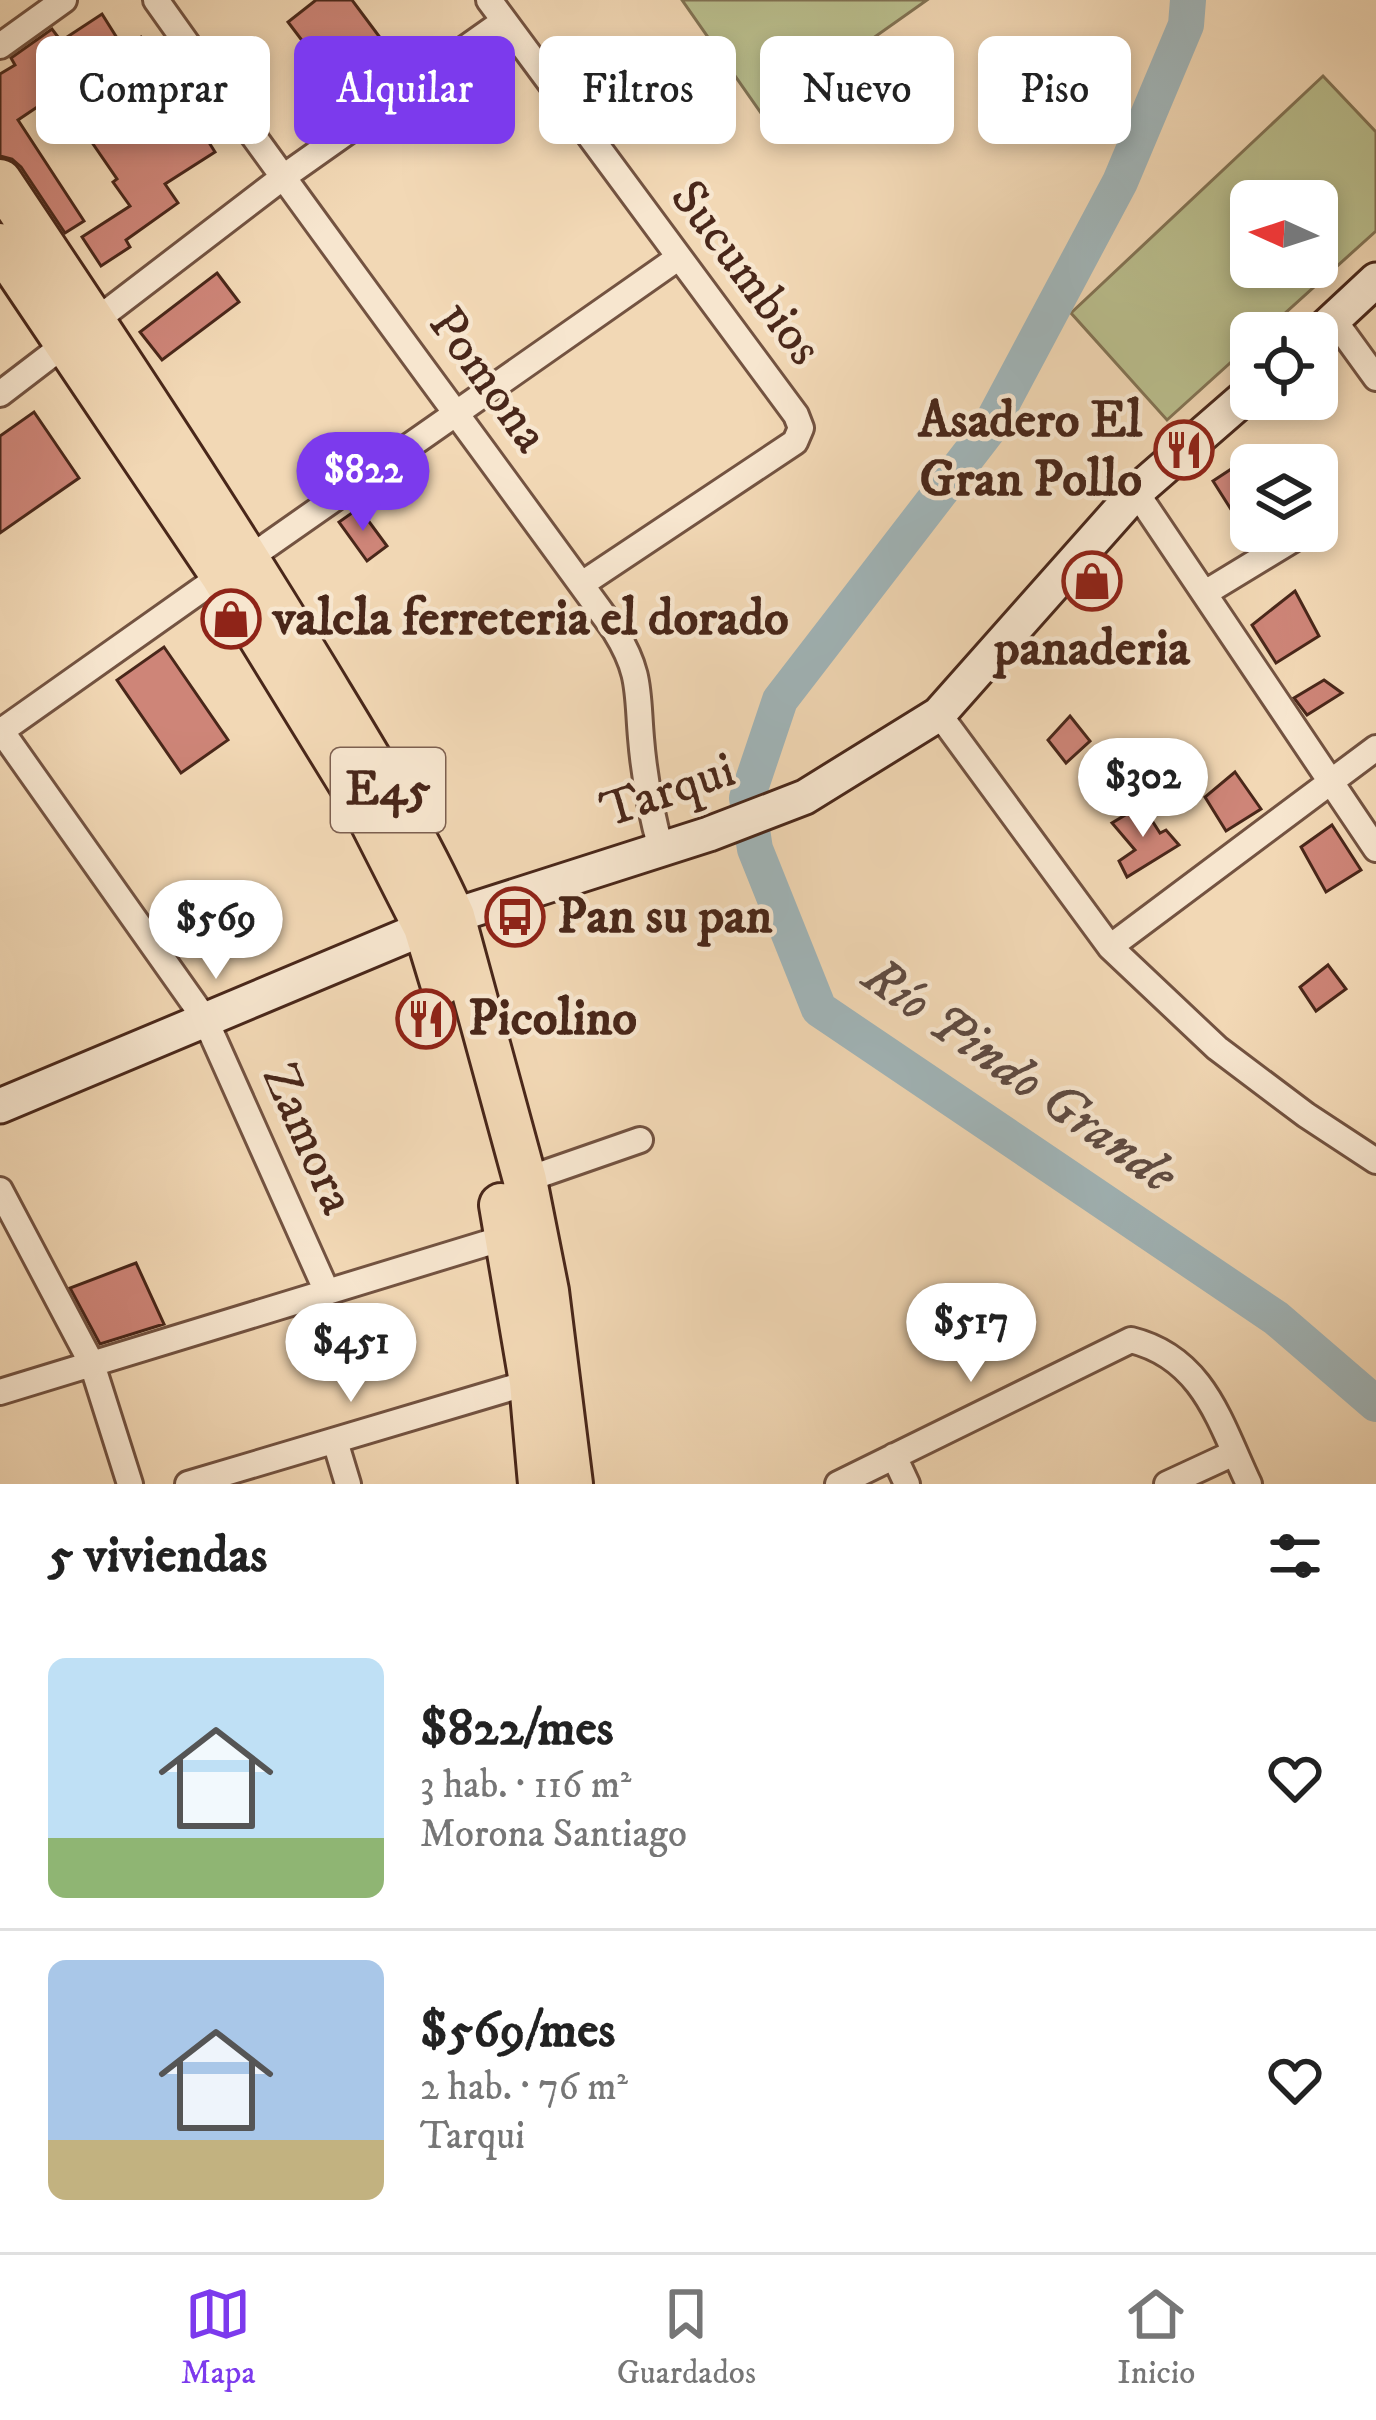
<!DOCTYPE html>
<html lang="es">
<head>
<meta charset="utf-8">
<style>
	:root { --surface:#fff; --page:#f6f6f6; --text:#222; --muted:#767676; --line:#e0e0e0; --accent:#7c3aed }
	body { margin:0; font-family:"IM FELL DW Pica",serif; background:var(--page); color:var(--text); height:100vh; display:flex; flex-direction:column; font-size:45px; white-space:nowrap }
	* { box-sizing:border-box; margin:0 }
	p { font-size:39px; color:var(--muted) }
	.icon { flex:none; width:66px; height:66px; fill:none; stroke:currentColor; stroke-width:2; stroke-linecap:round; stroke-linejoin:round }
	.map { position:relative; height:1484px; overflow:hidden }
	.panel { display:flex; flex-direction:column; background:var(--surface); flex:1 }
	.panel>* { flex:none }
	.hud { position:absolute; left:36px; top:36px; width:1305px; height:108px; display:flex; gap:24px }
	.needle { width:78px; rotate:273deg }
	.controls { position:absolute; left:1230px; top:180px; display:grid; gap:24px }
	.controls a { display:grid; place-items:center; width:108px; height:108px; border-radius:18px; background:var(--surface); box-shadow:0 6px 18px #0003; font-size:60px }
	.price { position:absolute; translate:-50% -102px; padding:0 27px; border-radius:42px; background:#fff; color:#222; font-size:39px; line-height:78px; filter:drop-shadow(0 3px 6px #0008) }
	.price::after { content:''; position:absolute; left:50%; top:72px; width:36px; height:27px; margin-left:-18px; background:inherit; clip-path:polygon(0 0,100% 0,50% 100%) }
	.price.active { background:var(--accent); color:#fff }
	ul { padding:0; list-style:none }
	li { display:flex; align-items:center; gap:36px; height:300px; padding:0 48px }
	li+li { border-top:3px solid var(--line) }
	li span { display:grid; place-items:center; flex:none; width:336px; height:240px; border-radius:18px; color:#555 }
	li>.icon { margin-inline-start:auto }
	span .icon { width:144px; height:144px; fill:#fffc; stroke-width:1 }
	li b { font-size:51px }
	h2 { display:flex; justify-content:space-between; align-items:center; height:144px; padding:0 48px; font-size:51px }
	.chip { padding:0 42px; border-radius:18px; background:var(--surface); box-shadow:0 6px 18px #0003; font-size:42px; line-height:108px }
	.chip.active { background:var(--accent); color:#fff }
	.menu { display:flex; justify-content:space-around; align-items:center; height:168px; border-top:3px solid var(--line); background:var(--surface); font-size:33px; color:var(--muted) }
	.menu a { display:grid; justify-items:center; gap:6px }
	.menu .active { color:var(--accent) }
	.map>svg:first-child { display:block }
</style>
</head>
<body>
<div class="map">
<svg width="1376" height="1484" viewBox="0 0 1376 1484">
	<rect width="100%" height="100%" fill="#f2d8b5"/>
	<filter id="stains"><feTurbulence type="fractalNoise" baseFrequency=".00167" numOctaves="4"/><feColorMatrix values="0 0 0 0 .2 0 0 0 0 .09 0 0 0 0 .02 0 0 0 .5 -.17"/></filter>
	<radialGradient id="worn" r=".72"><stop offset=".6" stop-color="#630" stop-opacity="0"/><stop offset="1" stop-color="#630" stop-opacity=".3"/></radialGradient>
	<path fill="#babf8e" stroke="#827354" stroke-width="3" fill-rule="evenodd" d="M682,0H927L763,116Z
		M1323,76L1376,132V231L1263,333H1251V344L1167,420L1071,313ZM1317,201V267H1251V201Z"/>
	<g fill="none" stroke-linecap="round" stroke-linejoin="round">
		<path stroke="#a1b6ba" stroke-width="36" d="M1188,0L1186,25L1120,182L988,430L780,700L747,798L755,849L819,1009L1276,1318L1376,1404"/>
	</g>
	<path fill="#ce8578" stroke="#49271a" stroke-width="3" d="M316,0H352L405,71L353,108L288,22Z
		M102,14L124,49L141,37L173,83L176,80L193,105L188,109L215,152L165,184L178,203L126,240L130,247L101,266L82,237L130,206L113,182L117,179L58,93L18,120L84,221L65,233L21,167L12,159L0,156V74L15,65L11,58L52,29L61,41Z
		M217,273L239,302L162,360L140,332Z
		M34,412L79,478L0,533V436Z
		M1251,456V514L1239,522L1213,481Z
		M359,508L387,546L367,561L339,522Z
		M1295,591L1319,636L1276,663L1252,625Z
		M164,647L228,740L181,773L117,680Z
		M1324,680L1342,693L1307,715L1294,698Z
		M1070,716L1090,741L1066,763L1048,740Z
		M1235,772L1261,809L1226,831L1205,797Z
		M1142,805L1160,833L1166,830L1179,845L1127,877L1119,861L1135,850L1112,823Z
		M1332,825L1361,870L1326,892L1301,847Z
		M1328,965L1346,989L1316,1011L1300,987Z
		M136,1263L164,1324L100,1344L70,1288Z"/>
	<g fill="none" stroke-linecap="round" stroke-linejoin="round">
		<defs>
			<path id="street" d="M156,0C306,212 462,420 615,631C641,673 637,691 641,738C644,775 651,813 661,849
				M489,0L796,415L801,428L795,442L582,584
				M0,46L64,0
				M1334,320L1376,378
				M0,394L282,178L504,21
				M1136,492L1376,849
				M248,559L678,258
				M1205,593L1307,531
				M939,714L1110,947L1217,1048L1306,1115L1376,1161
				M0,729L205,1019L327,1292
				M0,732L222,575
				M1110,947L1376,748
				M525,1180L640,1140
				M0,1190L92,1364L130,1484
				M0,1392L507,1237
				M335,1441L348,1484
				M894,1456L907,1484
				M188,1484L531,1382
				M838,1484L1131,1340C1204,1358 1220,1423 1249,1484
				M1167,1484L1234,1453"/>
			<path id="secondary" d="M1317,335L1376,280
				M0,1106L453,916L709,834L805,797L939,714L1136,492L1251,392"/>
			<path id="highway" d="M0,181C107,341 214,502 314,667C363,748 414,829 453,916L525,1180L547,1291L571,1484
				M0,245L222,575L362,803L425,927L442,983
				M501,1205L531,1382L540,1484"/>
		</defs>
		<use href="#street" stroke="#735341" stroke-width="30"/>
		<use href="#secondary" stroke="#49271a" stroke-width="39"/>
		<use href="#highway" stroke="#49271a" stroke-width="48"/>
		<use href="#street" stroke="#f7e6cf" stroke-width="24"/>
		<use href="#secondary" stroke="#f7e6cf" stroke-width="33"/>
		<use href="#highway" stroke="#f2d8b5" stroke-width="42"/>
	</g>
	<defs>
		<symbol id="restaurant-ring" viewBox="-11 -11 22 22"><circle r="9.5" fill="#f7e6cf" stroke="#8f2418" stroke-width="1.5"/><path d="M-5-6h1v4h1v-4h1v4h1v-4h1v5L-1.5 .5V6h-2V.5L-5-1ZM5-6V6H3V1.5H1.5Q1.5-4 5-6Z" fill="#8f2418"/></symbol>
		<symbol id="shop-ring" viewBox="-11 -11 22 22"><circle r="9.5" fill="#f7e6cf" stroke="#8f2418" stroke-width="1.5"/><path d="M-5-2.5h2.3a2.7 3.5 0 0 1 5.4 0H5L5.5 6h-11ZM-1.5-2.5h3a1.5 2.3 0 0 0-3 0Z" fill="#8f2418"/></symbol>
		<symbol id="bus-ring" viewBox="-11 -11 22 22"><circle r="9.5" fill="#f7e6cf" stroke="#8f2418" stroke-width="1.5"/><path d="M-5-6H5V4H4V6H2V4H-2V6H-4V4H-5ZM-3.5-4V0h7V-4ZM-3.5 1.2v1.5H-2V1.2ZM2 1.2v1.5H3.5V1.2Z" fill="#8f2418"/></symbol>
	</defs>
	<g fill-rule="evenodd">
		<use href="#restaurant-ring" x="1151" y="417" width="66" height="66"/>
		<use href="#shop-ring" x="1059" y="548" width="66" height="66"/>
		<use href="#shop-ring" x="198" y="586" width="66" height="66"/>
		<use href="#bus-ring" x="482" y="884" width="66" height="66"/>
		<use href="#restaurant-ring" x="393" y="986" width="66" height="66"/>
	</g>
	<g text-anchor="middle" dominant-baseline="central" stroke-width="9" stroke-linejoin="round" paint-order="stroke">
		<rect fill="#f7e6cf" stroke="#7d6050" stroke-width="3" x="331" y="748" width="114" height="84" rx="9"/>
		<g font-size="48" font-weight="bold" fill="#49271a">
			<text x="388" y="790">E45</text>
		</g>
		<g font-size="51" fill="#49271a" stroke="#f7e6cf">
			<text transform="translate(746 273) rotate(53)">Sucumbios</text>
			<text transform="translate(488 380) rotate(54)">Pomona</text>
			<text transform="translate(668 791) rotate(-19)">Tarqui</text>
			<text transform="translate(308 1139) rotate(66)">Zamora</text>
		</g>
		<g font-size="51" font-weight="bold" fill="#49271a" stroke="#f7e6cf" text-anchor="start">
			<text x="1142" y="421" text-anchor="end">Asadero El<tspan x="1142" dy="59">Gran Pollo</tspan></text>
			<text x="273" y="619">valcla ferreteria el dorado</text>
			<text x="1092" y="649" text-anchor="middle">panaderia</text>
			<text x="557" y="917">Pan su pan</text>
			<text x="468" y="1019">Picolino</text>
		</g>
		<g font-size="54" font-style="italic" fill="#5f4b42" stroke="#f7e6cf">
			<text transform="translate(1019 1076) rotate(35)">Río Pindo Grande</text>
		</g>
	</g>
	<rect width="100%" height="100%" filter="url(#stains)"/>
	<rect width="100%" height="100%" fill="url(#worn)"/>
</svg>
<div class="controls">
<a><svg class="needle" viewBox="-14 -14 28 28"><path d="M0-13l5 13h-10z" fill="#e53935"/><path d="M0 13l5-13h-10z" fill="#767676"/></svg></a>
<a><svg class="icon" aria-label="locate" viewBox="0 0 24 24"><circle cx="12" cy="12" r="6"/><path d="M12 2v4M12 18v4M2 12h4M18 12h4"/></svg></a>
<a><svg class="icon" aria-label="layers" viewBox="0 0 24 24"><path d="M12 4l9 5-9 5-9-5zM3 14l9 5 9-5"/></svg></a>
</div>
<b class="price active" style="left:363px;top:534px">$822</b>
<b class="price" style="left:1143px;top:840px">$302</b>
<b class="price" style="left:216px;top:982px">$569</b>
<b class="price" style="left:971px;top:1385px">$517</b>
<b class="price" style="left:351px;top:1405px">$451</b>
<div class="hud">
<a class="chip">Comprar</a>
<a class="chip active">Alquilar</a>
<a class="chip">Filtros</a>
<a class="chip">Nuevo</a>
<a class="chip">Piso</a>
</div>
</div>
<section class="panel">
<h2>5 viviendas<svg class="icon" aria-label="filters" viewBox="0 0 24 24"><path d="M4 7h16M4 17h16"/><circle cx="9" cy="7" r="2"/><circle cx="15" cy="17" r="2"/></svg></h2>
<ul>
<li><span style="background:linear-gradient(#bfe0f5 75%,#8fb573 0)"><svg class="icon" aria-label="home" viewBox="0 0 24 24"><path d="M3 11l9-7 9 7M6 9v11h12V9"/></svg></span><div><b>$822/mes</b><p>3 hab. · 116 m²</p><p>Morona Santiago</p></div><svg class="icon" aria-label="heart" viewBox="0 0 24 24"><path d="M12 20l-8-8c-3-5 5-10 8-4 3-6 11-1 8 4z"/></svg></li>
<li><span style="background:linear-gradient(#a9c7e8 75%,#c2b280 0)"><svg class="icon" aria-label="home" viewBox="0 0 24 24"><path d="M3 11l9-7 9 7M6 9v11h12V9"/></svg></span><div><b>$569/mes</b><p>2 hab. · 76 m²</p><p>Tarqui</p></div><svg class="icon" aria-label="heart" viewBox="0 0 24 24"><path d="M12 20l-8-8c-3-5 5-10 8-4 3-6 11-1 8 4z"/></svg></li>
</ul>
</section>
<nav class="menu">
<a class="active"><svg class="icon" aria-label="map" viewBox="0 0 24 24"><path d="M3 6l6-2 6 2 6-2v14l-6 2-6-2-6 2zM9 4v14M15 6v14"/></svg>Mapa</a>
<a><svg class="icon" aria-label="saved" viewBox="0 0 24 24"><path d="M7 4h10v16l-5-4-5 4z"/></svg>Guardados</a>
<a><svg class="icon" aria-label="home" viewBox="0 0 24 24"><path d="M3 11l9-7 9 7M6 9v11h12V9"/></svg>Inicio</a>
</nav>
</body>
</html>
